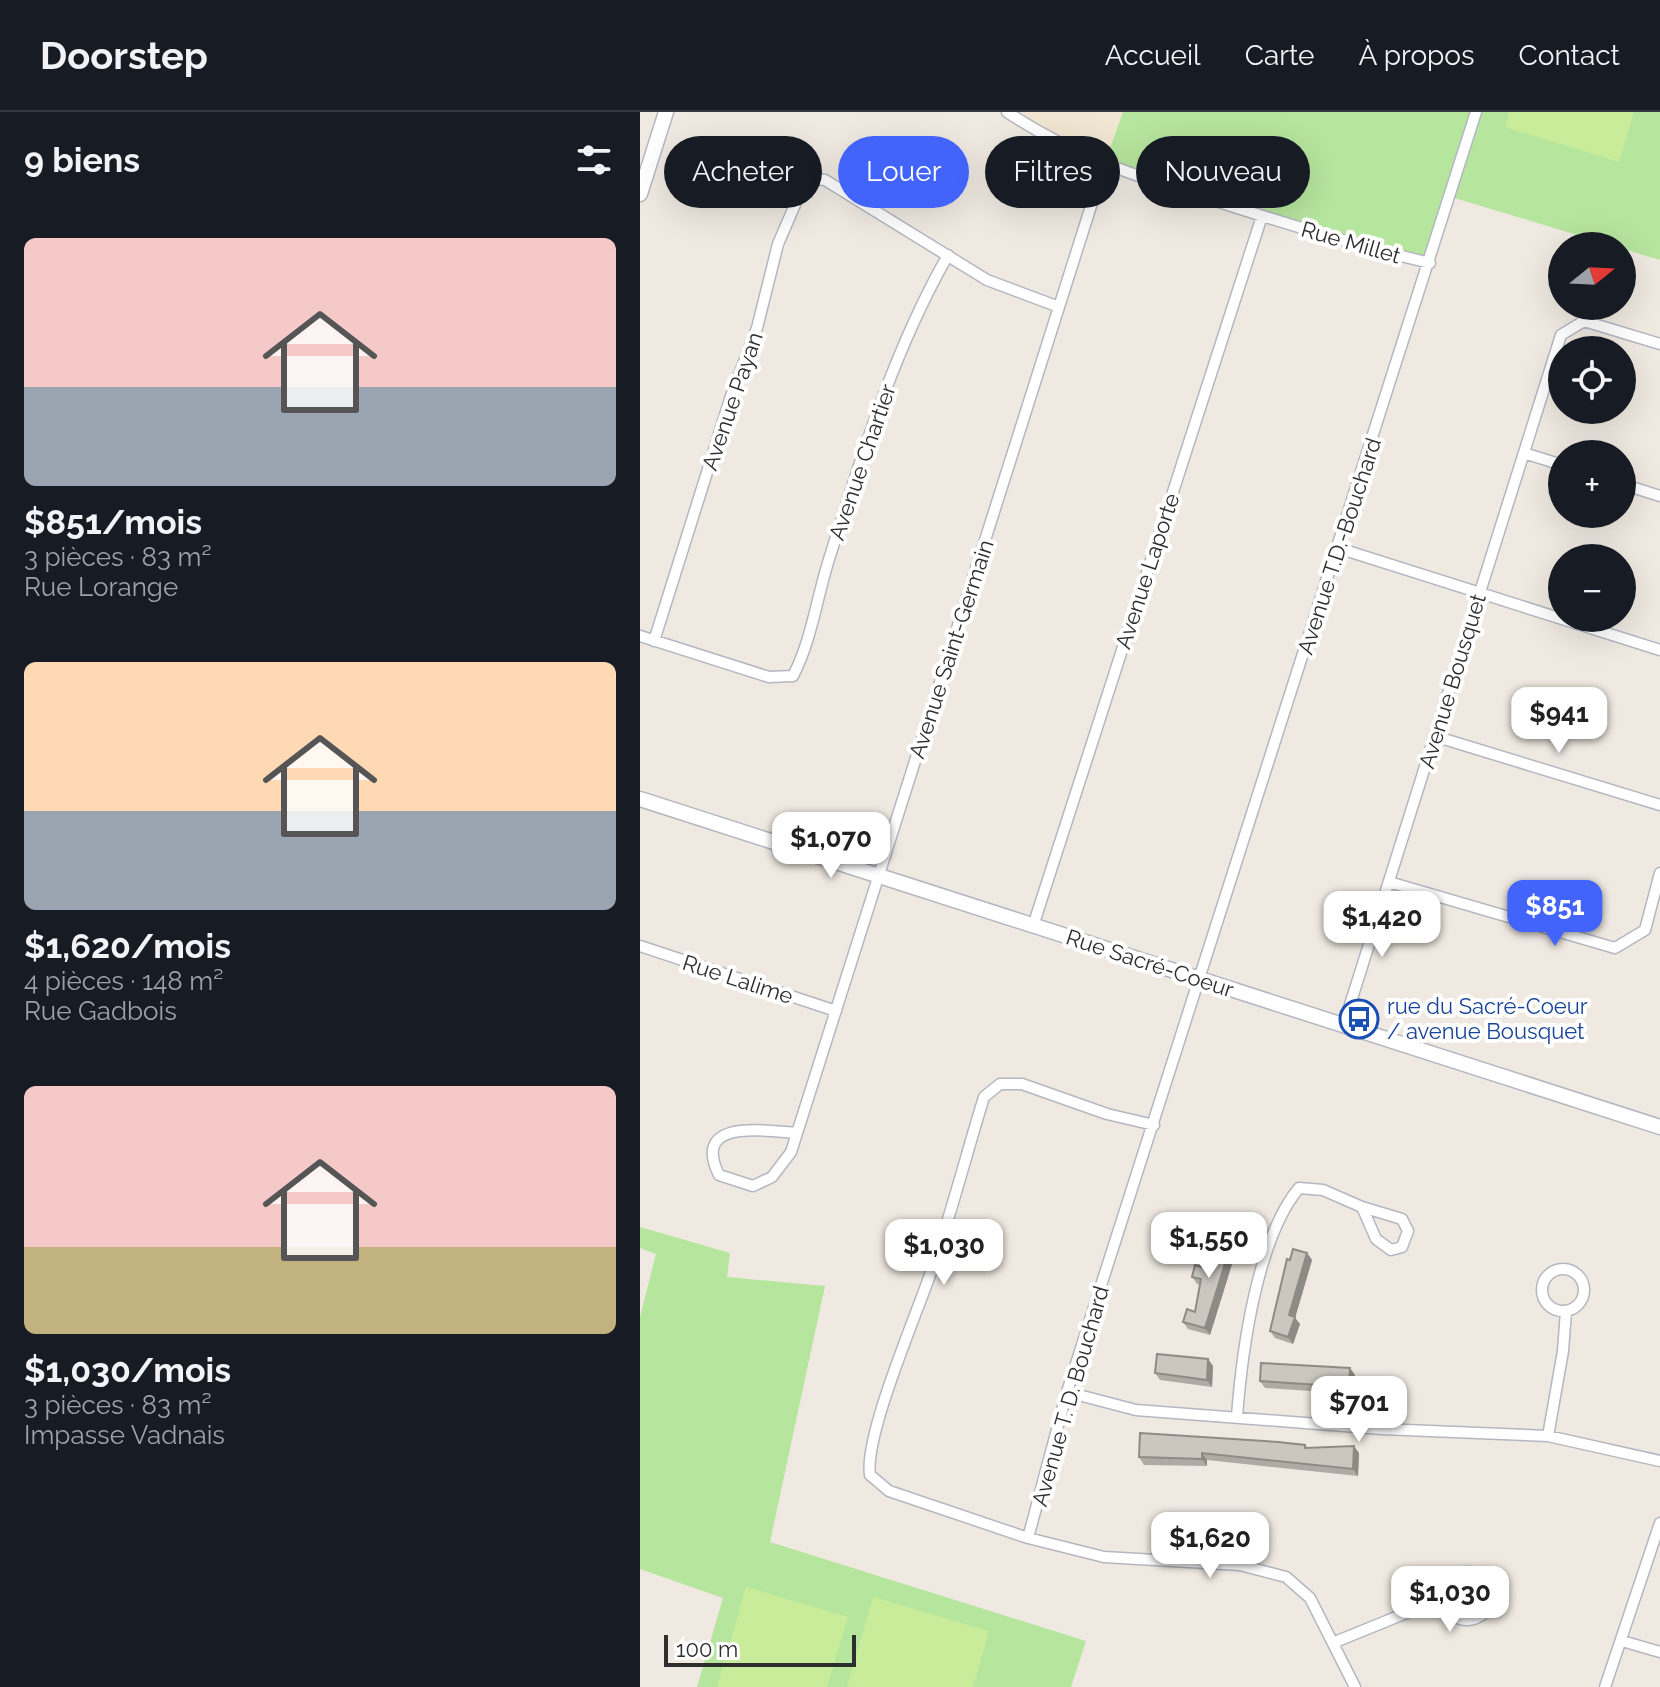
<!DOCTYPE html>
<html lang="fr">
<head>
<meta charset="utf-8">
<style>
	:root { --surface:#171b24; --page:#242831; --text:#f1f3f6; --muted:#9ea1a6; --line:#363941; --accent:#4264fb }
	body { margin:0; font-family:Raleway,sans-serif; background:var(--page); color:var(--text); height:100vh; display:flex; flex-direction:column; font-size:30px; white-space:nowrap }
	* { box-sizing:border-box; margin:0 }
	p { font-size:26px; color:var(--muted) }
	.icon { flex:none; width:44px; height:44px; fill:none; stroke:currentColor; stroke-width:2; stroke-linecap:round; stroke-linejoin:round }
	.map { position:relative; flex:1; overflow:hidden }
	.sheet { display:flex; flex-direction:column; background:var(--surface); width:640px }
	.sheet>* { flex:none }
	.guide { position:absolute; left:24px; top:24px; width:760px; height:72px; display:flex; gap:16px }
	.needle { width:52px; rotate:72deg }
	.controls { position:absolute; left:908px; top:120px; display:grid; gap:16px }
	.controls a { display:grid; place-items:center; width:88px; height:88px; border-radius:50%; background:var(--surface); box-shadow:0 8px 32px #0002; font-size:40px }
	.scale { position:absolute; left:24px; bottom:20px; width:192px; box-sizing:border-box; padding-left:8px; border:4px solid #2e2e2e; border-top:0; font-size:22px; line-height:28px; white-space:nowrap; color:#2e2e2e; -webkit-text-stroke:6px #fff; paint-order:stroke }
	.price { position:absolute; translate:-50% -68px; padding:0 18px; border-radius:16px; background:#fff; color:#222; font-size:26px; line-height:52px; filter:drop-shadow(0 2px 4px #0008) }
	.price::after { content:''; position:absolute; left:50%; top:48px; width:24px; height:18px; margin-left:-12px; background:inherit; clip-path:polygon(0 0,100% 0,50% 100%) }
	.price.on { background:var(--accent); color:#fff }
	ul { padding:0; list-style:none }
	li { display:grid; align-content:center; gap:16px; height:424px; padding:0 24px }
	li span { display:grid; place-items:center; height:248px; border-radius:12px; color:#555 }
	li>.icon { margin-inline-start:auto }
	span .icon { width:144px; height:144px; fill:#fffc; stroke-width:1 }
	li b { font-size:34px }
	h2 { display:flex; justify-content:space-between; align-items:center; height:96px; padding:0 24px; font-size:34px }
	.tag { padding:0 28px; border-radius:36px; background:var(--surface); box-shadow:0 8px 32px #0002; font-size:28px; line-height:72px }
	.tag.on { background:var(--accent); color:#fff }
	header { display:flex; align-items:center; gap:48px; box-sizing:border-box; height:112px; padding:0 40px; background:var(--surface); border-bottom:2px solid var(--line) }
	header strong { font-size:38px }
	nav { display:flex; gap:44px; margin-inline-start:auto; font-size:28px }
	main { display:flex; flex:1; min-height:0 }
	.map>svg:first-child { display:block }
</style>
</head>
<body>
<header>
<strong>Doorstep</strong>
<nav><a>Accueil</a><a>Carte</a><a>À propos</a><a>Contact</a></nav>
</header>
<main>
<section class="sheet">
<h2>9 biens<svg class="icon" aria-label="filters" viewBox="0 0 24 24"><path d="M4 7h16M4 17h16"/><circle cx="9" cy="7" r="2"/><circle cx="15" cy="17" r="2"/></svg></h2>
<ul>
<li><span style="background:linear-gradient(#f6c9c9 60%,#9aa5b1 0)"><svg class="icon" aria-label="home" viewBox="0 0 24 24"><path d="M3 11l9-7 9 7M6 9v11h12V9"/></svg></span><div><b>$851/mois</b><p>3 pièces · 83 m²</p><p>Rue Lorange</p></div></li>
<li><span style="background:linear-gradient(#ffd9b3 60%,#9aa5b1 0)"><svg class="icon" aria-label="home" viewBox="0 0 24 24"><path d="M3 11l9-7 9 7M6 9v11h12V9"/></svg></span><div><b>$1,620/mois</b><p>4 pièces · 148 m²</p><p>Rue Gadbois</p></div></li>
<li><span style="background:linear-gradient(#f6c9c9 65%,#c2b280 0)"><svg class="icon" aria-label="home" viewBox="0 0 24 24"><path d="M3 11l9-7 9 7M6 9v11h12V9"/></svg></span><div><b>$1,030/mois</b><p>3 pièces · 83 m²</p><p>Impasse Vadnais</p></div></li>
</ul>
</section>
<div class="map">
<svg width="1020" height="1575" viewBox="0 0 1020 1575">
	<rect width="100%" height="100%" fill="#efe9e1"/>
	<path fill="#f0e6d1" d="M367,0H483L464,53Z"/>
	<path fill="#b6e59e" d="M483,0H1020V148L811,85L790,151L464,53Z
		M0,1115L90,1141L87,1165L185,1174L130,1430L446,1529L431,1575H57L83,1486L0,1457V1205L16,1142L0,1136Z"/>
	<path fill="#c9ec9a" d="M869,0H994L979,50L865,15Z
		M106,1475L208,1505L187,1575H77Z
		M233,1485L349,1519L333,1575H207Z"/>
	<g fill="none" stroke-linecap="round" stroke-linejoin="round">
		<defs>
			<path id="street" d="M367,0C440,48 502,66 585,92C653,114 721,135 790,151
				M884,341L922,353
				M982,372L1020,384
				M698,436L1020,538
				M0,524L129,565L153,564C173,525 177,482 191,441C223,339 255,236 308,143
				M14,529L91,284L117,216L138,132L163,74L173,67L185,68L347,168L419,195
				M794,624L1020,693
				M749,770L975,836L1005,818L1020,761
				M393,814L622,104
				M0,834L196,899
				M703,915L921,223L944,209L1020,232
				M514,1013L467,1002L382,972H360L344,985C326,1043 311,1103 291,1160C276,1204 224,1324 230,1363L249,1379L388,1426L464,1445L600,1453L646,1465L670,1486L715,1575
				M157,1021C124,1019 51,1006 79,1063L113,1074L132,1065L151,1040L464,53
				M902 1178a21 21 0 1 1 42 0a21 21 0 1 1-42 0Z
				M427,1280L496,1298L742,1317L908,1324L1020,1349
				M597,1304C602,1239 617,1126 659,1076L683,1078L722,1095L736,1127L751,1138L762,1135L768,1119L762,1107L722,1095
				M908,1324L923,1239L926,1199
				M388,1426L427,1280L836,0
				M803 1484a24 24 0 1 1 48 0a24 24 0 1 1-48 0Z
				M982,1529L1020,1540
				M695,1530L803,1486
				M965,1575L1020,1411"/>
			<path id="secondary" d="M0,82L26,0
				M0,687L1020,1015"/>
		</defs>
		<use href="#street" stroke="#b4b7c1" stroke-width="13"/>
		<use href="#secondary" stroke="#b4b7c1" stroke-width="17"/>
		<use href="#street" stroke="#fff" stroke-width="10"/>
		<use href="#secondary" stroke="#fff" stroke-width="14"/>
	</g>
	<path fill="#afaba4" d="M592,1129L597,1136L570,1223L548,1217L543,1210L555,1200L560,1173L557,1172L552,1165Z
		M667,1141L672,1148L655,1206L660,1212L653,1232L635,1226L630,1219L650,1148Z
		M568,1247L573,1254L572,1275L520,1268L515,1261Z
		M710,1256L715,1263L714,1282L625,1276L620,1269Z
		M665,1333L668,1336L719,1341L718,1364L567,1348V1354L504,1353L499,1345Z"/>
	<path fill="#8e8b86" d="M592,1129L597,1136L570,1223L565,1216Z
		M667,1141L672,1148L655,1206L660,1212L653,1232L648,1225L649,1203Z
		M568,1247L573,1254L572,1275L567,1268Z
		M710,1256L715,1263L714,1282L709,1275Z
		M714,1334L719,1341L718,1364L713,1357Z
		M562,1341L567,1348V1354L562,1347Z"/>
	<path fill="#cbc7bf" stroke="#8e8b86" stroke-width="2" d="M571,1123L592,1129L565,1216L543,1210L547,1197L555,1200L561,1167L552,1165L555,1153L562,1155Z
		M653,1137L667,1141L649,1203L655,1205L648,1225L630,1219L647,1147L650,1148Z
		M517,1242L568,1247L567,1268L515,1261Z
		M621,1251L710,1256L709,1275L620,1269Z
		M500,1321L638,1330L665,1333V1336L714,1334L713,1357L562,1341V1347L499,1345Z"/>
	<defs>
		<symbol id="bus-ring" viewBox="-11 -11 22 22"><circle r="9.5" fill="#fff" stroke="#1a4fb4" stroke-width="1.5"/><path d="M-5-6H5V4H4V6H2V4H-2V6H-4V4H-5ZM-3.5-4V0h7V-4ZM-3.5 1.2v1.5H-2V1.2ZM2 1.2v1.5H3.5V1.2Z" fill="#1a4fb4"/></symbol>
	</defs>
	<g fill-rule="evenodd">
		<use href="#bus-ring" x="697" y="885" width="44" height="44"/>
	</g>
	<g text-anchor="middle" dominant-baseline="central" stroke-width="8" stroke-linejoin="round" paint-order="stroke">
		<g font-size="22" fill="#2e2e2e" stroke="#fff">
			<text transform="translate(711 130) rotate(16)">Rue Millet</text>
			<text transform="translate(92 289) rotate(-71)">Avenue Payan</text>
			<text transform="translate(222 350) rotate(-71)">Avenue Chartier</text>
			<text transform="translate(699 434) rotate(-72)">Avenue T.D.-Bouchard</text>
			<text transform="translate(507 459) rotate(-72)">Avenue Laporte</text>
			<text transform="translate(311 537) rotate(-72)">Avenue Saint-Germain</text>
			<text transform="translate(812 569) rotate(-73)">Avenue Bousquet</text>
			<text transform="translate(510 851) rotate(18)">Rue Sacré-Coeur</text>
			<text transform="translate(98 867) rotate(18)">Rue Lalime</text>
			<text transform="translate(430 1284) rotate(-74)">Avenue T. D. Bouchard</text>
		</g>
		<g font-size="22" fill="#164399" stroke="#fff" text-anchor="start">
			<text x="747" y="894">rue du Sacré-Coeur<tspan x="747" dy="25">/ avenue Bousquet</tspan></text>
		</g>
	</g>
</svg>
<div class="controls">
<a><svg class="needle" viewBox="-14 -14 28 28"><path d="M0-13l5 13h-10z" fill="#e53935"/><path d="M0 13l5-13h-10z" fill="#9ea1a6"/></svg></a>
<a><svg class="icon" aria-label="locate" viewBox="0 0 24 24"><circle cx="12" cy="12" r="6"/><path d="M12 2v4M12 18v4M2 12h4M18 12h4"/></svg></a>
<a>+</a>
<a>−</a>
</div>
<div class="scale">100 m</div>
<b class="price" style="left:919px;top:643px">$941</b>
<b class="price" style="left:191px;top:768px">$1,070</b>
<b class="price on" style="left:915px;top:836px">$851</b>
<b class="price" style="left:742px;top:847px">$1,420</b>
<b class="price" style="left:569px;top:1168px">$1,550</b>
<b class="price" style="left:304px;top:1175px">$1,030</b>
<b class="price" style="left:719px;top:1332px">$701</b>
<b class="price" style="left:570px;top:1468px">$1,620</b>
<b class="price" style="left:810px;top:1522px">$1,030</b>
<div class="guide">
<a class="tag">Acheter</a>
<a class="tag on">Louer</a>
<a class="tag">Filtres</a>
<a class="tag">Nouveau</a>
</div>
</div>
</main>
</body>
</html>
